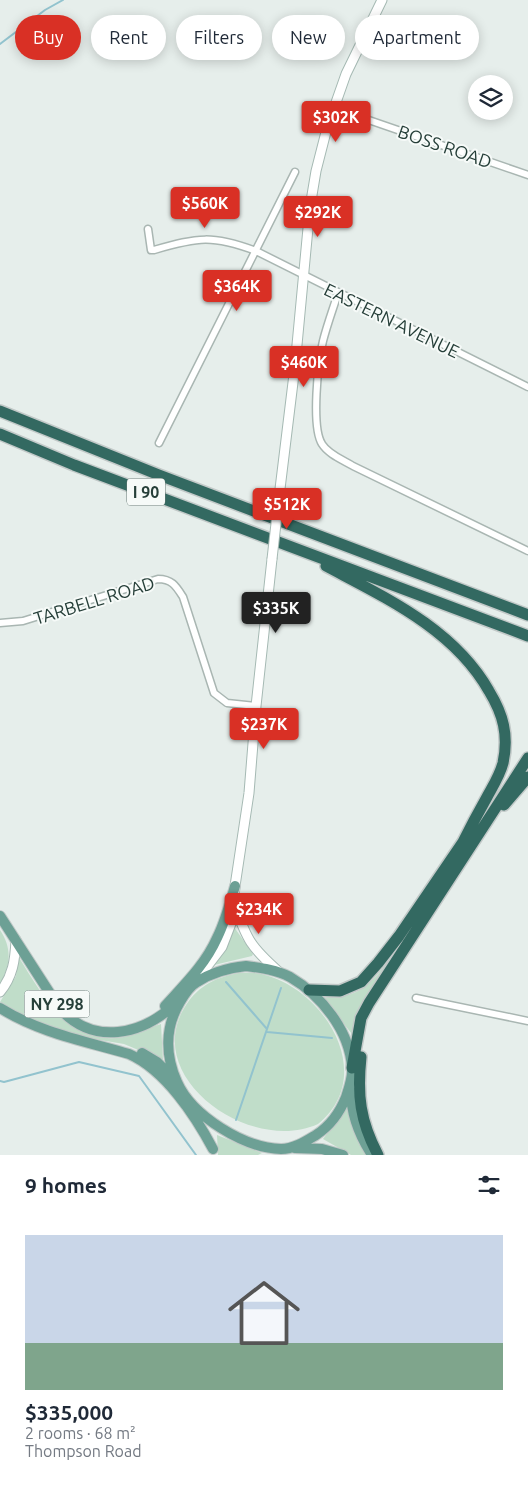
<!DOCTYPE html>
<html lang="en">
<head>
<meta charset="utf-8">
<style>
	:root { --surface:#fff; --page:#f2f2f3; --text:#1f2937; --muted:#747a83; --line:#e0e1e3; --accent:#d93025 }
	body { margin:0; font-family:Ubuntu,sans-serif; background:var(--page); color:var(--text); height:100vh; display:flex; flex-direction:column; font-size:19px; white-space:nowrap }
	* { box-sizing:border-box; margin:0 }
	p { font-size:16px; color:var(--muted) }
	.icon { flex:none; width:28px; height:28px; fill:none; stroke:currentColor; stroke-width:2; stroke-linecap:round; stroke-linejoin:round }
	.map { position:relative; height:1155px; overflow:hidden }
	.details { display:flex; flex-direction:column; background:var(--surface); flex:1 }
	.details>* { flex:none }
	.banner { position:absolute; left:15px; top:15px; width:499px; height:45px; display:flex; gap:10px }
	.fabs { position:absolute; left:468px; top:75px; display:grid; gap:10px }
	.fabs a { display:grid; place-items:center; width:45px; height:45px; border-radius:50%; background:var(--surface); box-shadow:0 2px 12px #0003; font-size:25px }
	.price { position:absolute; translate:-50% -42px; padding:0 11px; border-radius:5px; background:var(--accent); color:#fff; font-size:16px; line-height:32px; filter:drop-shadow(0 1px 2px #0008) }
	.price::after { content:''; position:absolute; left:50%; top:30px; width:15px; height:11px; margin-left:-8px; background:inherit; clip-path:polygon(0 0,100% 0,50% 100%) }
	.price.active { background:#222; color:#fff }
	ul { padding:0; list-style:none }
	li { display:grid; align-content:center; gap:10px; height:265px; padding:0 25px }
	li+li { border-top:1px solid var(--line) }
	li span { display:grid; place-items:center; height:155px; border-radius:0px; color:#555 }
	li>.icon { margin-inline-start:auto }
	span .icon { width:90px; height:90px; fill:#fffc; stroke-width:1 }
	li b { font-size:21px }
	h2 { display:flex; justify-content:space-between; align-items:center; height:60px; padding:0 25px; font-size:21px }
	.tag { padding:0 18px; border-radius:22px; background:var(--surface); box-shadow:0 2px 12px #0003; font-size:18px; line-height:45px }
	.tag.active { background:var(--accent); color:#fff }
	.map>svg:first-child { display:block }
</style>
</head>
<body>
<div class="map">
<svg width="528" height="1155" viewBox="0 0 528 1155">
	<rect width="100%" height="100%" fill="#e6eeeb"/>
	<path fill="#c0ddc9" d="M234,927L253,954L252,956L214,965V963Z
		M0,930C12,948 11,965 0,983Z
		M401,943L363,1002L352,1034L323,998C332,996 342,997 351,994C373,987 387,961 401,943Z
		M18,956C42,994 69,1047 124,1037C136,1034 149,1028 161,1024L163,1060L161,1061L136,1049L124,1044L88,1038L50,1027L17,1012L0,1002L16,976Z
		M239,973C248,973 257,972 265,975C326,991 377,1076 318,1124C251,1155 139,1077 186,1005C199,985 217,977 239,973Z
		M349,1106L369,1155H351L323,1139Z
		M217,1135L262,1153L258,1155H218Z"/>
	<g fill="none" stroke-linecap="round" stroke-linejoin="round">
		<path stroke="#92c3ce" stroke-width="2" d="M0,44L45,10L63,0
			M226,982L267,1029
			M267,1032L332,1038
			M0,1081L4,1082L79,1062L139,1076L196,1155
			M236,1120L281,988"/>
		<defs>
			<path id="street" d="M334,108L528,175
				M148,229L151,250H154C199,237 212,235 256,251L528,387
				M338,293C333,309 327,325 323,341C318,361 311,427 322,444C328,454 343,460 353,466L528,551
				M159,443L295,172
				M0,623L23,621L158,579C172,579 176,586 183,597L214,693L227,703L256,706
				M416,998L528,1021"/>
			<path id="secondary" d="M279,497L295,366L310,207L316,171L327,128L346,74L382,0
				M235,906C247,940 251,947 278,971
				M196,981L222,947L232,921L235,886L249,793L256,706L272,559
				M0,992C13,976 15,960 16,940"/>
			<path id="primary" d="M0,916L60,1009C94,1046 142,1035 175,1004
				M246,966C262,968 277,970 290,977C321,995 350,1031 352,1068C353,1077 349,1088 346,1097C340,1112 330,1126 316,1135C306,1141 294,1149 281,1149C244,1148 192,1116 177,1082C165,1055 165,1027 180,1002C184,995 190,986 197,982C212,972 228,968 246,966Z
				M165,1006C184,985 205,965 217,938C225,922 230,904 235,886
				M0,1008C40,1033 85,1041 129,1054C165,1070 195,1115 213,1149
				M142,1053L157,1062L173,1078
				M351,1091C351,1115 359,1135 372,1155
				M295,1148L322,1149L343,1155"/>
			<path id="highway" d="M0,411L159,475L528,615
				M0,434L74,465L528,636
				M326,566C386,598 454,629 489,691C503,714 509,735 503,763C500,775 493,786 487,797C478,813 470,828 462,844
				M504,805L528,777
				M309,990L340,991L361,982L378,963L399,936L465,839
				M361,1057C357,1095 360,1121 378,1155
				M352,1068L361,1018L369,1003L528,758"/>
		</defs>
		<use href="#street" stroke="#a9b6b2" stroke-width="9"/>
		<use href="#secondary" stroke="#a5b9b3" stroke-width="11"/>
		<use href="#primary" stroke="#c2c9c8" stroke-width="12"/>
		<use href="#highway" stroke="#c2c9c8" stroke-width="14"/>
		<use href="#street" stroke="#fff" stroke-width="6"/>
		<use href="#secondary" stroke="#fff" stroke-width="9"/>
		<use href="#primary" stroke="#6da095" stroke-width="10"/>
		<use href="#highway" stroke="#336961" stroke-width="11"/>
		<defs>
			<path id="secondary-bridge" d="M272,559L279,497"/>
		</defs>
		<use href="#secondary-bridge" stroke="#a5b9b3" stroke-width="11" stroke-linecap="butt"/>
		<use href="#secondary-bridge" stroke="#fff" stroke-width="9"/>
	</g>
	<g text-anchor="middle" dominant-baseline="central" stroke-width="4" stroke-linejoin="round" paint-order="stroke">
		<g fill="#f6faf8" stroke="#647772" stroke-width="1">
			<rect x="127" y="478.5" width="38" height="27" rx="4"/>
			<rect x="24.5" y="990.5" width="65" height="27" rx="4"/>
		</g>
		<g font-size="16" font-weight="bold" fill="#263f39">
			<text x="146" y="492">I 90</text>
			<text x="57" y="1004">NY 298</text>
		</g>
		<g font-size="18" fill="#263f39" stroke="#f6faf8">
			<text transform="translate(445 146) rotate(19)">BOSS ROAD</text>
			<text transform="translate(392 320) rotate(26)">EASTERN AVENUE</text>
			<text transform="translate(94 600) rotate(-17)">TARBELL ROAD</text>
		</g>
	</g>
</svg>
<div class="fabs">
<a><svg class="icon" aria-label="layers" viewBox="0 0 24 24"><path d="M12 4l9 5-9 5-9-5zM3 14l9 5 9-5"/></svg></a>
</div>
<b class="price" style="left:336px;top:143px">$302K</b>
<b class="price" style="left:205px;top:229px">$560K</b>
<b class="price" style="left:318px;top:238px">$292K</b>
<b class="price" style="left:237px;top:312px">$364K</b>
<b class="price" style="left:304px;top:388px">$460K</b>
<b class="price" style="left:287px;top:530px">$512K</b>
<b class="price active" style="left:276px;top:634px">$335K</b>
<b class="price" style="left:264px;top:750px">$237K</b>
<b class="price" style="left:259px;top:935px">$234K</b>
<div class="banner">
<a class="tag active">Buy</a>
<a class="tag">Rent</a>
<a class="tag">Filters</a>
<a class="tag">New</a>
<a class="tag">Apartment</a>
</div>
</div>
<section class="details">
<h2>9 homes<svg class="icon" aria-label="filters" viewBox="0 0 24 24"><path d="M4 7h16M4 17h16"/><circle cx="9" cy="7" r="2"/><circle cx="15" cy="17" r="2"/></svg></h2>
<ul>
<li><span style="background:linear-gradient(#c9d6e8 70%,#7fa58c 0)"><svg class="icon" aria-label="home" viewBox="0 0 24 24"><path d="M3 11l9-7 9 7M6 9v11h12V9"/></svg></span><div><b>$335,000</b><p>2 rooms · 68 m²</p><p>Thompson Road</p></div></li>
</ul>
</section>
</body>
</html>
